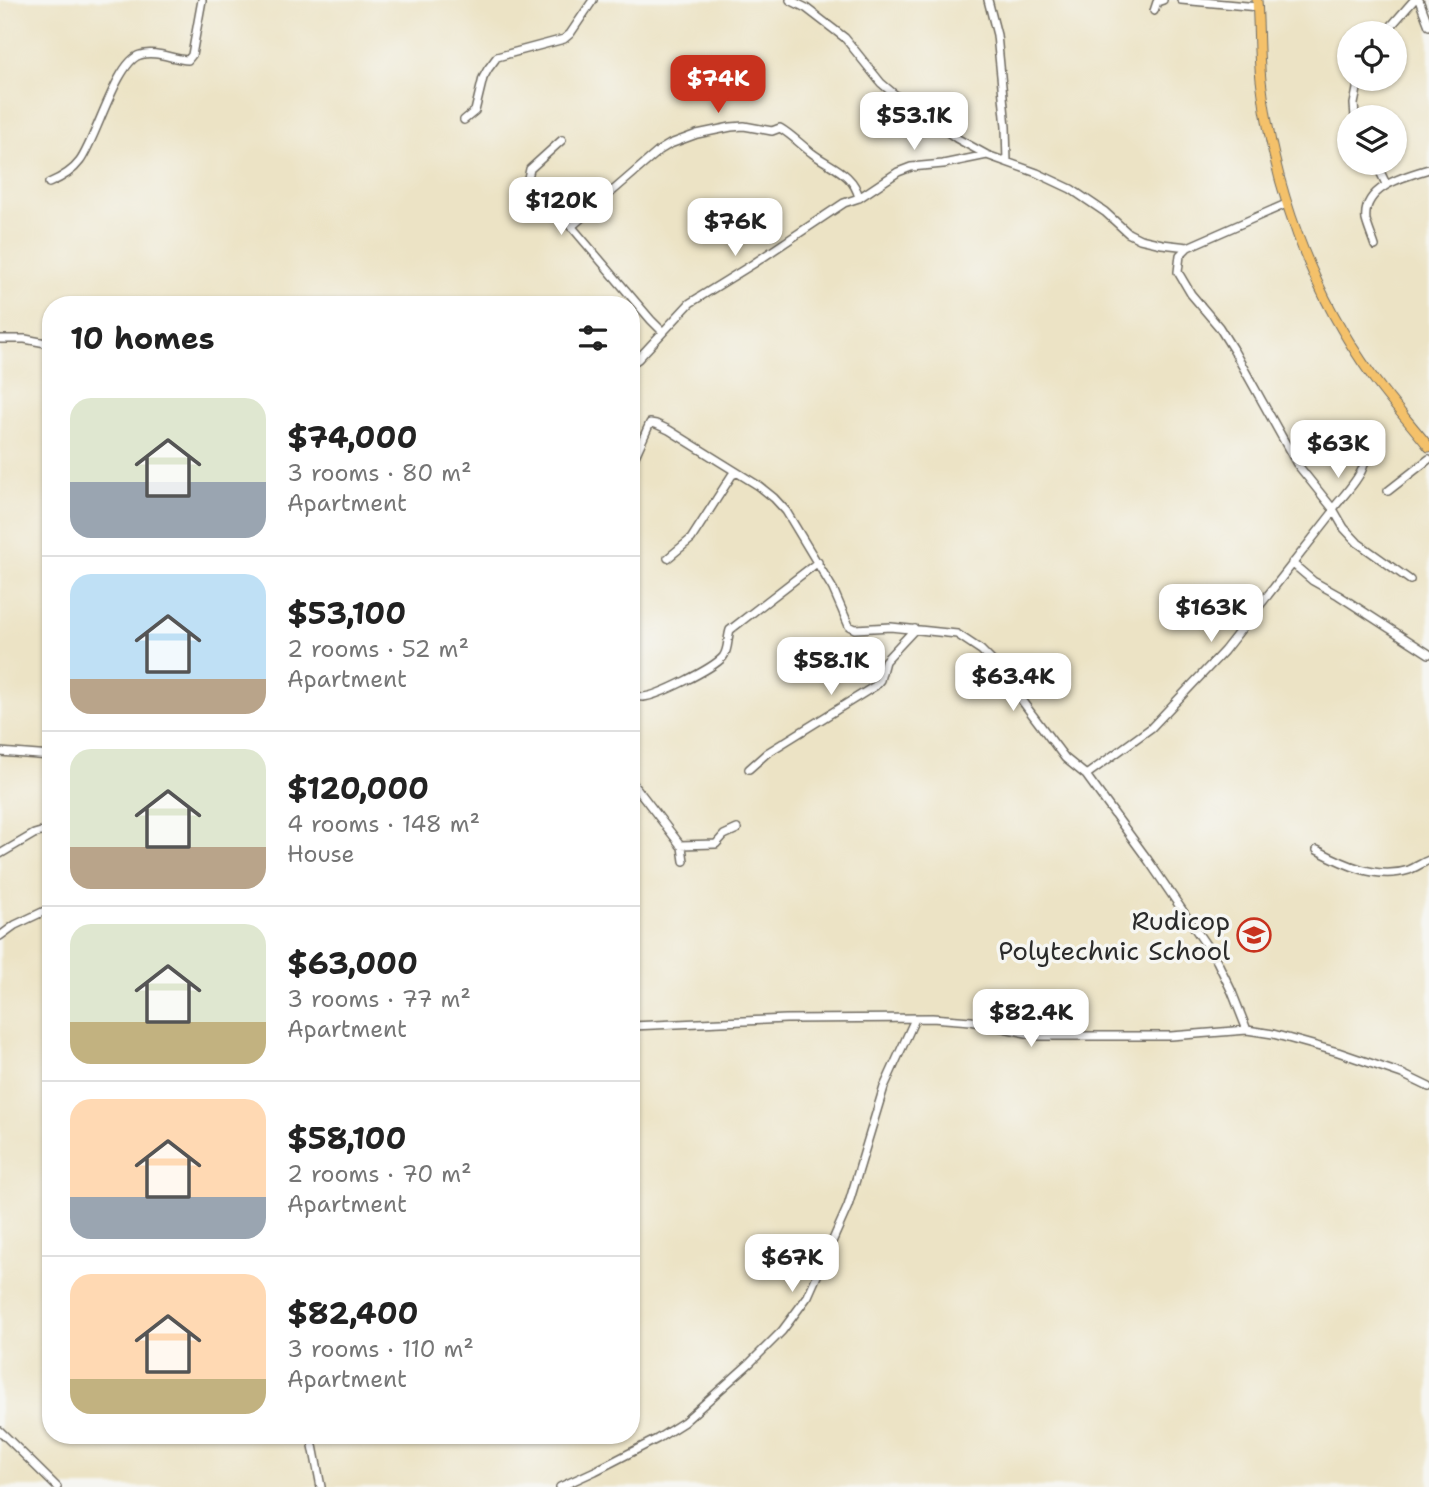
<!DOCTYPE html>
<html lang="en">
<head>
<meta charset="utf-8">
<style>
	:root { --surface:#fff; --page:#f2f2f2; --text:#222; --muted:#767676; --line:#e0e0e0; --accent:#c8321e }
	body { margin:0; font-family:"Shantell Sans",sans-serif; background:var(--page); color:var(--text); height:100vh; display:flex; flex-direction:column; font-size:26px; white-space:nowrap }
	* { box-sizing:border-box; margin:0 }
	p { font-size:23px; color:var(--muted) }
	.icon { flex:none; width:38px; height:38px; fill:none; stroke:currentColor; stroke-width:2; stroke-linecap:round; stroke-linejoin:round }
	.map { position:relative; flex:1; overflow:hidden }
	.drawer { position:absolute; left:42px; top:296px; width:598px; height:1148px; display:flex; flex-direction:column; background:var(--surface); border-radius:28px; box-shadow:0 2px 5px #0004 }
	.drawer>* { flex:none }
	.fabs { position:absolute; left:1337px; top:21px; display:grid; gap:14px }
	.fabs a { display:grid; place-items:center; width:70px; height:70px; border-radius:50%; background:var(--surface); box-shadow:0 2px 5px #0004; font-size:35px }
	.price { position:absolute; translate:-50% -60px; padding:0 16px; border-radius:14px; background:#fff; color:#222; font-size:23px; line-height:46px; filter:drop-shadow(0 2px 4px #0008) }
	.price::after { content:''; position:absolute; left:50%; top:42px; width:21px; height:16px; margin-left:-10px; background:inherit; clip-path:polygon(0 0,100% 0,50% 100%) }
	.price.current { background:var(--accent); color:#fff }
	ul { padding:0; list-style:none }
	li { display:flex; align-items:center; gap:21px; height:175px; padding:0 28px }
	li+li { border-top:2px solid var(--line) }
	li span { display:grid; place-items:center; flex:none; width:196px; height:140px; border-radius:21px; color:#555 }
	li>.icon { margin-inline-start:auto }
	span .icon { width:84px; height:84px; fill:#fffc; stroke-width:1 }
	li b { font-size:30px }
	h2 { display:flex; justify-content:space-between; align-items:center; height:84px; padding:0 28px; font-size:30px }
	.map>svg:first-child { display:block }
</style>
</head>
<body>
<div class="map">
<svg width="1429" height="1487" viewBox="0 0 1429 1487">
	<rect width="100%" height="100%" fill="#f6f6f2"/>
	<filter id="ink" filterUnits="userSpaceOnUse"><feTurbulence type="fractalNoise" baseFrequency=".0143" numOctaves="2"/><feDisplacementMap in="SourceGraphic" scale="14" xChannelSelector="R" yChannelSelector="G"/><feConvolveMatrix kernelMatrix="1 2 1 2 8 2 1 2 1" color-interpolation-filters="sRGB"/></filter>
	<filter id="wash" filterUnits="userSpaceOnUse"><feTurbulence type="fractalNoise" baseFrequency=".00686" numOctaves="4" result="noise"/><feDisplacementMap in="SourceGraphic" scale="28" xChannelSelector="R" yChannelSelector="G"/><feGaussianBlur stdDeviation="1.57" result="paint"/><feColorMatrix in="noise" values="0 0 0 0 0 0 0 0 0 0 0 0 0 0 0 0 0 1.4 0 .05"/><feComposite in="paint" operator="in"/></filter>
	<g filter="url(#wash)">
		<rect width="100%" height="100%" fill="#ece3c5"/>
	</g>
	<g filter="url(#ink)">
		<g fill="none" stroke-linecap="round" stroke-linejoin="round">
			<defs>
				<path id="minor" d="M790,0L806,8L845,38L881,83L900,99L956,138L987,155L1037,173L1071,189L1105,212L1128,233L1140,239L1162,244L1188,247L1286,204
					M988,0L997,35L1006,127L1007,162
					M1181,0L1258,7
					M1419,0L1429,26
					M1154,11L1157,2L1163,0
					M1385,33L1414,0
					M1355,117L1354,104L1359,79
					M464,120L475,111L483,78L488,69L497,57L564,39L570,34L593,0
					M562,140L530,169L528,178L549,200L651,320L663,332
					M1376,163L1386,184
					M49,183C61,178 72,172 80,161C96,139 117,61 140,55C155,50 172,59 188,60L192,55L202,0
					M571,227L660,150L670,144L697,134L731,127L744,126L772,131L780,128C792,135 801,145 812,153C830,167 854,173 859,198
					M1375,246C1372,237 1368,228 1366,220C1362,187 1405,176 1429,169
					M1188,247L1180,255L1178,272L1191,294L1219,327L1234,351L1297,464L1333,509L1344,528L1358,543L1410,580
					M0,339H25L51,344
					M632,363L638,359L690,303L753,264L844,203L859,198L898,172L911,167L943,164L987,155
					M632,463L650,423L656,424L669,430L759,486L774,498L786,511L833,589L849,626L855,629L891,627L957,634L981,650L1002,671L1016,693L1065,758L1086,775L1148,860L1217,961L1232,992L1247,1030
					M1388,491L1429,459
					M1333,509C1341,498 1361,478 1364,464C1365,460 1363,457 1361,453
					M668,558L691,539L732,475L736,473
					M1292,563L1313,581L1338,595L1429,654
					M632,695C636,696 639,697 643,697C658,696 712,669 723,657C729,649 727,639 730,630L818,562
					M0,752L51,756
					M749,769L767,753L875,686L880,680L885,661L915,629
					M1086,775L1151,728L1224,651L1334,511
					M632,782L682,847L684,861
					M680,845L716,844L724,835L737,829
					M1317,850C1345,865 1377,880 1409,870C1416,867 1422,863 1429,860
					M0,854L34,834L51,829
					M0,936L15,925L51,908
					M632,1026L786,1019L932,1018L971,1021L1040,1036H1171L1247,1030L1273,1034L1338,1052L1402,1074L1429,1087
					M0,1431L57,1487
					M311,1435L321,1487
					M560,1487L595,1471L657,1439L684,1422L750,1363L782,1331L808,1296L848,1206L884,1087L915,1019"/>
				<path id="major" d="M1257,0C1259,27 1258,53 1261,80C1273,185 1310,290 1372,376C1390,401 1410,423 1429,447"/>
			</defs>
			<use href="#minor" stroke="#6f6b61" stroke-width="10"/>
			<use href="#major" stroke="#6f6b61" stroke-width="11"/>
			<use href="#minor" stroke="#fff" stroke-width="7"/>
			<use href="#major" stroke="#f4c16a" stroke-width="9"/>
		</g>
	</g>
	<defs>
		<symbol id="school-ring" viewBox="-11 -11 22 22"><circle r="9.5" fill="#f6f6f2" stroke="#c8321e" stroke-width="1.5"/><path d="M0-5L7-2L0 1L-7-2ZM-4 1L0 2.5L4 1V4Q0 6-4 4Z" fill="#c8321e"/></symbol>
	</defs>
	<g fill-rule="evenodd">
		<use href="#school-ring" x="1235" y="916" width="38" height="38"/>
	</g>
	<g text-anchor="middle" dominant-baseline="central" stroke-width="7" stroke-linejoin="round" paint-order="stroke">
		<g font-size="26" fill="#2b2b2b" stroke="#f6f6f2" text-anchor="end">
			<text x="1230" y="920">Rudicop<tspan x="1230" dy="30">Polytechnic School</tspan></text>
		</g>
	</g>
</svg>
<div class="fabs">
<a><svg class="icon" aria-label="locate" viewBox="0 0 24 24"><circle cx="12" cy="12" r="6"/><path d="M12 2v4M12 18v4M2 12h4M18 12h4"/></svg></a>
<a><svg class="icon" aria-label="layers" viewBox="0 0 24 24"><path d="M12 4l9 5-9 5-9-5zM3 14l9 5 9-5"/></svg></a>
</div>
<b class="price current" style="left:718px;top:115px">$74K</b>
<b class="price" style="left:914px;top:152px">$53.1K</b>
<b class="price" style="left:561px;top:237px">$120K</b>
<b class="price" style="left:735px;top:258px">$76K</b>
<b class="price" style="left:1338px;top:480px">$63K</b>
<b class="price" style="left:1211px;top:644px">$163K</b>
<b class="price" style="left:831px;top:697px">$58.1K</b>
<b class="price" style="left:1013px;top:713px">$63.4K</b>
<b class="price" style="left:1031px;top:1049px">$82.4K</b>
<b class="price" style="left:792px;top:1294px">$67K</b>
<section class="drawer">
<h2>10 homes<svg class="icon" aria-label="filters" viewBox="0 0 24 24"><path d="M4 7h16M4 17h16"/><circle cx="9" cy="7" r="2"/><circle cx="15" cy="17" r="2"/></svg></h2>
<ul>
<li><span style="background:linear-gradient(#dfe7d0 60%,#9aa5b1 0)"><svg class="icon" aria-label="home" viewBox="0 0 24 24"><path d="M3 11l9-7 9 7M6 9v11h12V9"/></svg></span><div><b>$74,000</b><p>3 rooms · 80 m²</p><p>Apartment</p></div></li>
<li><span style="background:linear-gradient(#bfe0f5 75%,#b9a48a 0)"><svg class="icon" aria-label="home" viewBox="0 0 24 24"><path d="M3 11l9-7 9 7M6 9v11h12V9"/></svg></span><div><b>$53,100</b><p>2 rooms · 52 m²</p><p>Apartment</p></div></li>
<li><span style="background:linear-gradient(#dfe7d0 70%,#b9a48a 0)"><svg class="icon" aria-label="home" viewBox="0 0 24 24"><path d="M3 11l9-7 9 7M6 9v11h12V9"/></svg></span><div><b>$120,000</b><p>4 rooms · 148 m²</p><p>House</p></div></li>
<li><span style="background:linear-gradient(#dfe7d0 70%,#c2b280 0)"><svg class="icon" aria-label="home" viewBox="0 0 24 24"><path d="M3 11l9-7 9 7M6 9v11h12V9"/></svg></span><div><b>$63,000</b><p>3 rooms · 77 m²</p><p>Apartment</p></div></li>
<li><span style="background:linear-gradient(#ffd9b3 70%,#9aa5b1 0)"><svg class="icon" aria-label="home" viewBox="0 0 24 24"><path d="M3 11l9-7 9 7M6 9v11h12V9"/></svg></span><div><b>$58,100</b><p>2 rooms · 70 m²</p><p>Apartment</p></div></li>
<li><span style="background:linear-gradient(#ffd9b3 75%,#c2b280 0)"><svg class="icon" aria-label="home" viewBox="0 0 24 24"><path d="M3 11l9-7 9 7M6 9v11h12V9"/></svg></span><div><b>$82,400</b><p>3 rooms · 110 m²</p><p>Apartment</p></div></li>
</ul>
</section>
</div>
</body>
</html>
